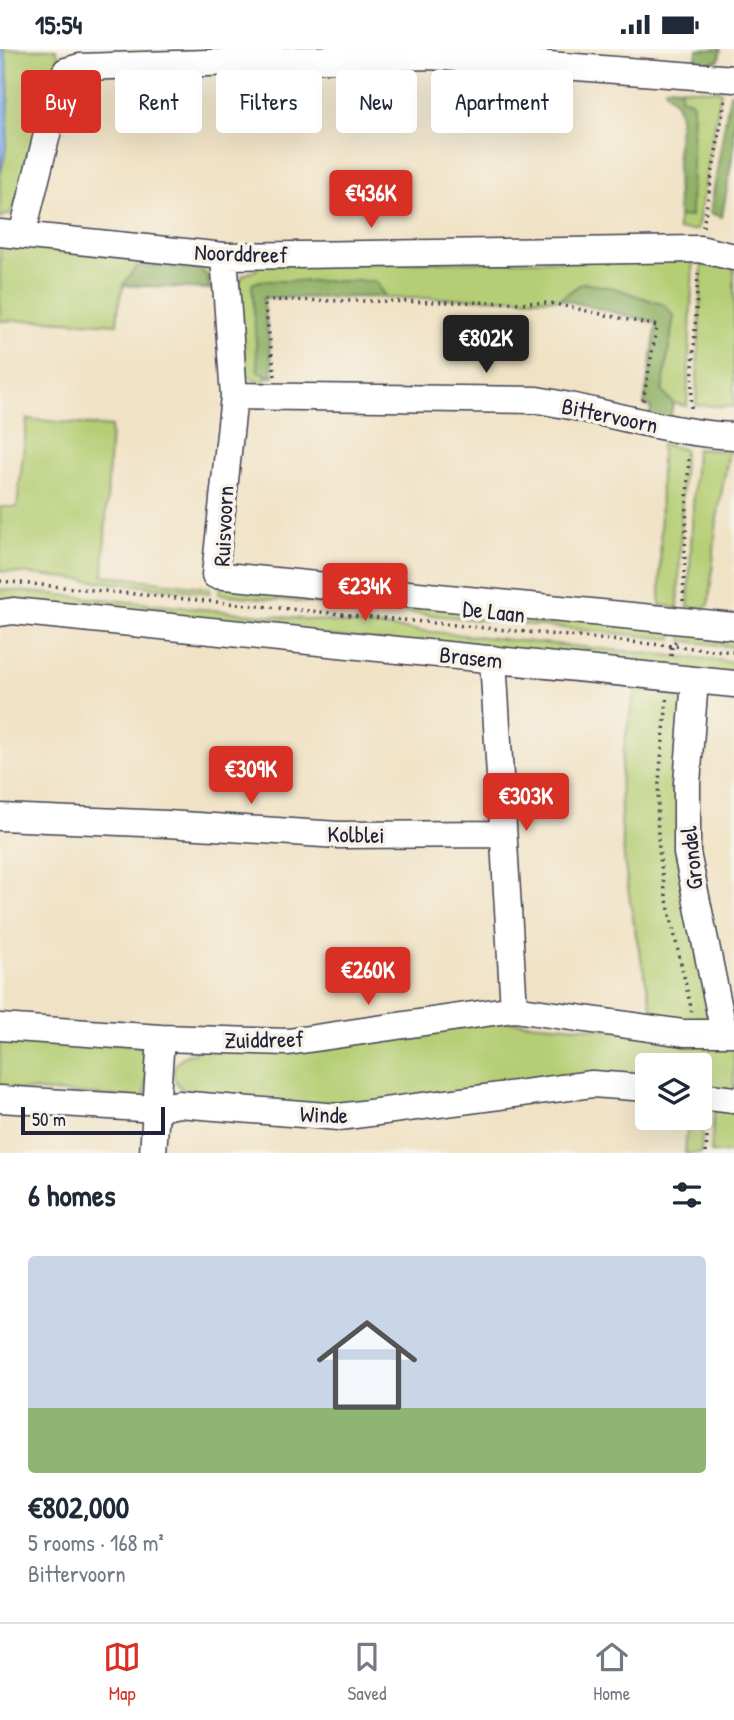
<!DOCTYPE html>
<html lang="en">
<head>
<meta charset="utf-8">
<style>
	:root { --surface:#fff; --page:#f6f6f7; --text:#1f2937; --muted:#747a83; --line:#e0e1e3; --accent:#d93025 }
	body { margin:0; font-family:"Patrick Hand",sans-serif; background:var(--page); color:var(--text); height:100vh; display:flex; flex-direction:column; font-size:26px; white-space:nowrap }
	* { box-sizing:border-box; margin:0 }
	p { font-size:23px; color:var(--muted) }
	.icon { flex:none; width:38px; height:38px; fill:none; stroke:currentColor; stroke-width:2; stroke-linecap:round; stroke-linejoin:round }
	.map { position:relative; height:1104px; overflow:hidden }
	.details { display:flex; flex-direction:column; background:var(--surface); flex:1 }
	.details>* { flex:none }
	.top-card { position:absolute; left:21px; top:21px; width:693px; height:63px; display:flex; gap:14px }
	.controls { position:absolute; left:635px; top:1004px; display:grid; gap:14px }
	.controls a { display:grid; place-items:center; width:77px; height:77px; border-radius:7px; background:var(--surface); box-shadow:0 7px 28px #0002; font-size:35px }
	.scale { position:absolute; left:21px; bottom:18px; width:144px; box-sizing:border-box; padding-left:7px; border:4px solid #22223b; border-top:0; font-size:19px; line-height:24px; white-space:nowrap; color:#22223b; -webkit-text-stroke:5px #f7f3e8; paint-order:stroke }
	.price { position:absolute; translate:-50% -60px; padding:0 16px; border-radius:7px; background:var(--accent); color:#fff; font-size:23px; line-height:46px; filter:drop-shadow(0 2px 4px #0008) }
	.price::after { content:''; position:absolute; left:50%; top:42px; width:21px; height:16px; margin-left:-10px; background:inherit; clip-path:polygon(0 0,100% 0,50% 100%) }
	.price.selected { background:#222; color:#fff }
	ul { padding:0; list-style:none }
	li { display:grid; align-content:center; gap:14px; height:371px; padding:0 28px }
	li span { display:grid; place-items:center; height:217px; border-radius:7px; color:#555 }
	li>.icon { margin-inline-start:auto }
	span .icon { width:126px; height:126px; fill:#fffc; stroke-width:1 }
	li b { font-size:30px }
	h2 { display:flex; justify-content:space-between; align-items:center; height:84px; padding:0 28px; font-size:30px }
	.pill { padding:0 24px; border-radius:7px; background:var(--surface); box-shadow:0 7px 28px #0002; font-size:24px; line-height:63px }
	.pill.selected { background:var(--accent); color:#fff }
	.status { display:flex; justify-content:space-between; align-items:center; height:49px; padding:0 35px; background:var(--surface); direction:ltr }
	.status svg { height:19px; fill:currentColor }
	.dock { display:flex; justify-content:space-around; align-items:center; height:98px; border-top:2px solid var(--line); background:var(--surface); font-size:19px; color:var(--muted) }
	.dock a { display:grid; justify-items:center; gap:4px }
	.dock .selected { color:var(--accent) }
	.map>svg:first-child { display:block }
</style>
</head>
<body>
<div class="status"><b>15:54</b><svg viewBox="0 0 49 12"><path d="M0 12V9h3v3zM5 12V6h3v6zM10 12V3h3v9zM15 12V0h3v12zM26 1h20v11H26zM47 4h2v5h-2z"/></svg></div>
<div class="map">
<svg width="734" height="1104" viewBox="0 0 734 1104">
	<rect width="100%" height="100%" fill="#f7f3e8"/>
	<filter id="ink" filterUnits="userSpaceOnUse"><feTurbulence type="fractalNoise" baseFrequency=".0143" numOctaves="2"/><feDisplacementMap in="SourceGraphic" scale="14" xChannelSelector="R" yChannelSelector="G"/><feConvolveMatrix kernelMatrix="1 2 1 2 8 2 1 2 1" color-interpolation-filters="sRGB"/></filter>
	<filter id="wash" filterUnits="userSpaceOnUse"><feTurbulence type="fractalNoise" baseFrequency=".00686" numOctaves="4" result="noise"/><feDisplacementMap in="SourceGraphic" scale="28" xChannelSelector="R" yChannelSelector="G"/><feGaussianBlur stdDeviation="1.57" result="paint"/><feColorMatrix in="noise" values="0 0 0 0 0 0 0 0 0 0 0 0 0 0 0 0 0 1.4 0 .05"/><feComposite in="paint" operator="in"/></filter>
	<g filter="url(#wash)">
		<rect width="100%" height="100%" fill="#f0e2c5"/>
		<path fill="#b5ce74" stroke="#6c7858" stroke-width="2" d="M4,0H56L59,9L22,152L17,151L11,164L0,169C0,155 0,139 0,125C7,85 13,40 4,0Z
			M681,39L721,42L697,181H678V167L691,168L679,50Z
			M0,192L202,214L213,221L218,241L209,240L208,228L198,219L138,217C119,238 119,248 117,275L45,271L0,272Z
			M693,210L687,357L673,354L662,343L674,267L664,256L582,234L560,250L386,249L374,232H260L258,323L274,328L265,329V334C256,333 252,331 246,324L238,238L243,226L257,221L256,215Z
			M702,211L734,219V358L696,356Z
			M27,370L111,378L103,526L210,539V544L0,522V458H17Z
			M661,395L684,400L678,559L660,556Z
			M696,400L729,402L717,470L709,556L702,560L688,558Z
			M221,532L673,580L672,590L219,545Z
			M0,540L734,613V627L0,555Z
			M684,581L734,585V598L682,592Z
			M635,642L670,643L678,645L685,655L709,970L701,975L655,970C635,889 617,804 621,721C623,695 630,667 635,642Z
			M505,972L734,991V1042L700,1038V1017H648L647,1031L349,1059L188,1048V1043C166,1035 171,1005 194,1005L195,999Z
			M0,985L145,998L149,1003L145,1050L0,1039Z
			M700,1060H704L701,1104H685L688,1069H700Z
			M714,1060L734,1062V1104H711Z"/>
		<path fill="#90b166" stroke="#596a50" stroke-width="2" d="M721,0L719,11L704,15L696,14L697,1Z
			M665,38L681,39L680,48L691,52L693,56L691,168L678,167L677,106L680,67L676,54L666,42Z
			M730,44H734V98L722,168L710,164Z
			M137,217L198,219L208,228L209,240L123,236Z
			M260,232H375L385,248L263,249L274,328L258,323L252,235Z
			M582,234L615,239L664,256L674,267L662,343L673,354L670,371L650,367L651,358L644,356L657,274L560,250Z"/>
		<path fill="#81b0ec" stroke="#526994" stroke-width="2" d="M0,0H4C11,30 10,96 0,125Z"/>
	</g>
	<g filter="url(#ink)">
		<g fill="none" stroke-linecap="round" stroke-linejoin="round">
			<defs>
				<path id="minor" d="M0,184L224,207L699,200L734,208
					M22,186L60,33L66,22L80,18L430,7L734,30
					M224,207L234,347L215,526L734,577
					M234,347L537,351C603,361 667,384 734,387
					M0,564L13,562L734,635
					M493,610L514,960
					M695,631L687,734V804L724,984
					M0,768L167,775L338,786L502,785
					M0,978L161,989L288,993L514,960L684,984H734
					M700,1047L734,1051
					M0,1050L156,1060L178,1055L339,1068L592,1035L648,1039
					M153,1104L161,989"/>
			</defs>
			<use href="#minor" stroke="#413f50" stroke-width="29"/>
			<path stroke="#413f50" stroke-width="3.5" stroke-dasharray="2 5" stroke-linecap="butt" d="M703,178L725,51
				M275,327L264,251L550,254L657,277L643,352
				M691,359L698,224
				M0,532L734,603
				M683,552L689,405
				M671,607L672,597L676,592
				M667,650C663,700 654,750 659,800C665,855 681,910 692,964
				M701,1006L705,1026
				M706,1104L708,1071"/>
			<use href="#minor" stroke="#fff" stroke-width="26"/>
		</g>
	</g>
	<g text-anchor="middle" dominant-baseline="central" stroke-width="7" stroke-linejoin="round" paint-order="stroke">
		<g font-size="23" fill="#22223b" stroke="#f7f3e8">
			<text transform="translate(241 204) rotate(2)">Noorddreef</text>
			<text transform="translate(610 366) rotate(12)">Bittervoorn</text>
			<text transform="translate(223 477) rotate(-87)">Ruisvoorn</text>
			<text transform="translate(494 562) rotate(6)">De Laan</text>
			<text transform="translate(471 608) rotate(6)">Brasem</text>
			<text transform="translate(356 785) rotate(1)">Kolblei</text>
			<text transform="translate(691 809) rotate(-96)">Grondel</text>
			<text transform="translate(264 990) rotate(-1)">Zuiddreef</text>
			<text transform="translate(324 1065) rotate(2)">Winde</text>
		</g>
	</g>
</svg>
<div class="controls">
<a><svg class="icon" aria-label="layers" viewBox="0 0 24 24"><path d="M12 4l9 5-9 5-9-5zM3 14l9 5 9-5"/></svg></a>
</div>
<div class="scale">50 m</div>
<b class="price" style="left:371px;top:181px">€436K</b>
<b class="price selected" style="left:486px;top:326px">€802K</b>
<b class="price" style="left:365px;top:574px">€234K</b>
<b class="price" style="left:251px;top:757px">€309K</b>
<b class="price" style="left:526px;top:784px">€303K</b>
<b class="price" style="left:368px;top:958px">€260K</b>
<div class="top-card">
<a class="pill selected">Buy</a>
<a class="pill">Rent</a>
<a class="pill">Filters</a>
<a class="pill">New</a>
<a class="pill">Apartment</a>
</div>
</div>
<section class="details">
<h2>6 homes<svg class="icon" aria-label="filters" viewBox="0 0 24 24"><path d="M4 7h16M4 17h16"/><circle cx="9" cy="7" r="2"/><circle cx="15" cy="17" r="2"/></svg></h2>
<ul>
<li><span style="background:linear-gradient(#c9d6e8 70%,#8fb573 0)"><svg class="icon" aria-label="home" viewBox="0 0 24 24"><path d="M3 11l9-7 9 7M6 9v11h12V9"/></svg></span><div><b>€802,000</b><p>5 rooms · 168 m²</p><p>Bittervoorn</p></div></li>
</ul>
</section>
<nav class="dock">
<a class="selected"><svg class="icon" aria-label="map" viewBox="0 0 24 24"><path d="M3 6l6-2 6 2 6-2v14l-6 2-6-2-6 2zM9 4v14M15 6v14"/></svg>Map</a>
<a><svg class="icon" aria-label="saved" viewBox="0 0 24 24"><path d="M7 4h10v16l-5-4-5 4z"/></svg>Saved</a>
<a><svg class="icon" aria-label="home" viewBox="0 0 24 24"><path d="M3 11l9-7 9 7M6 9v11h12V9"/></svg>Home</a>
</nav>
</body>
</html>
